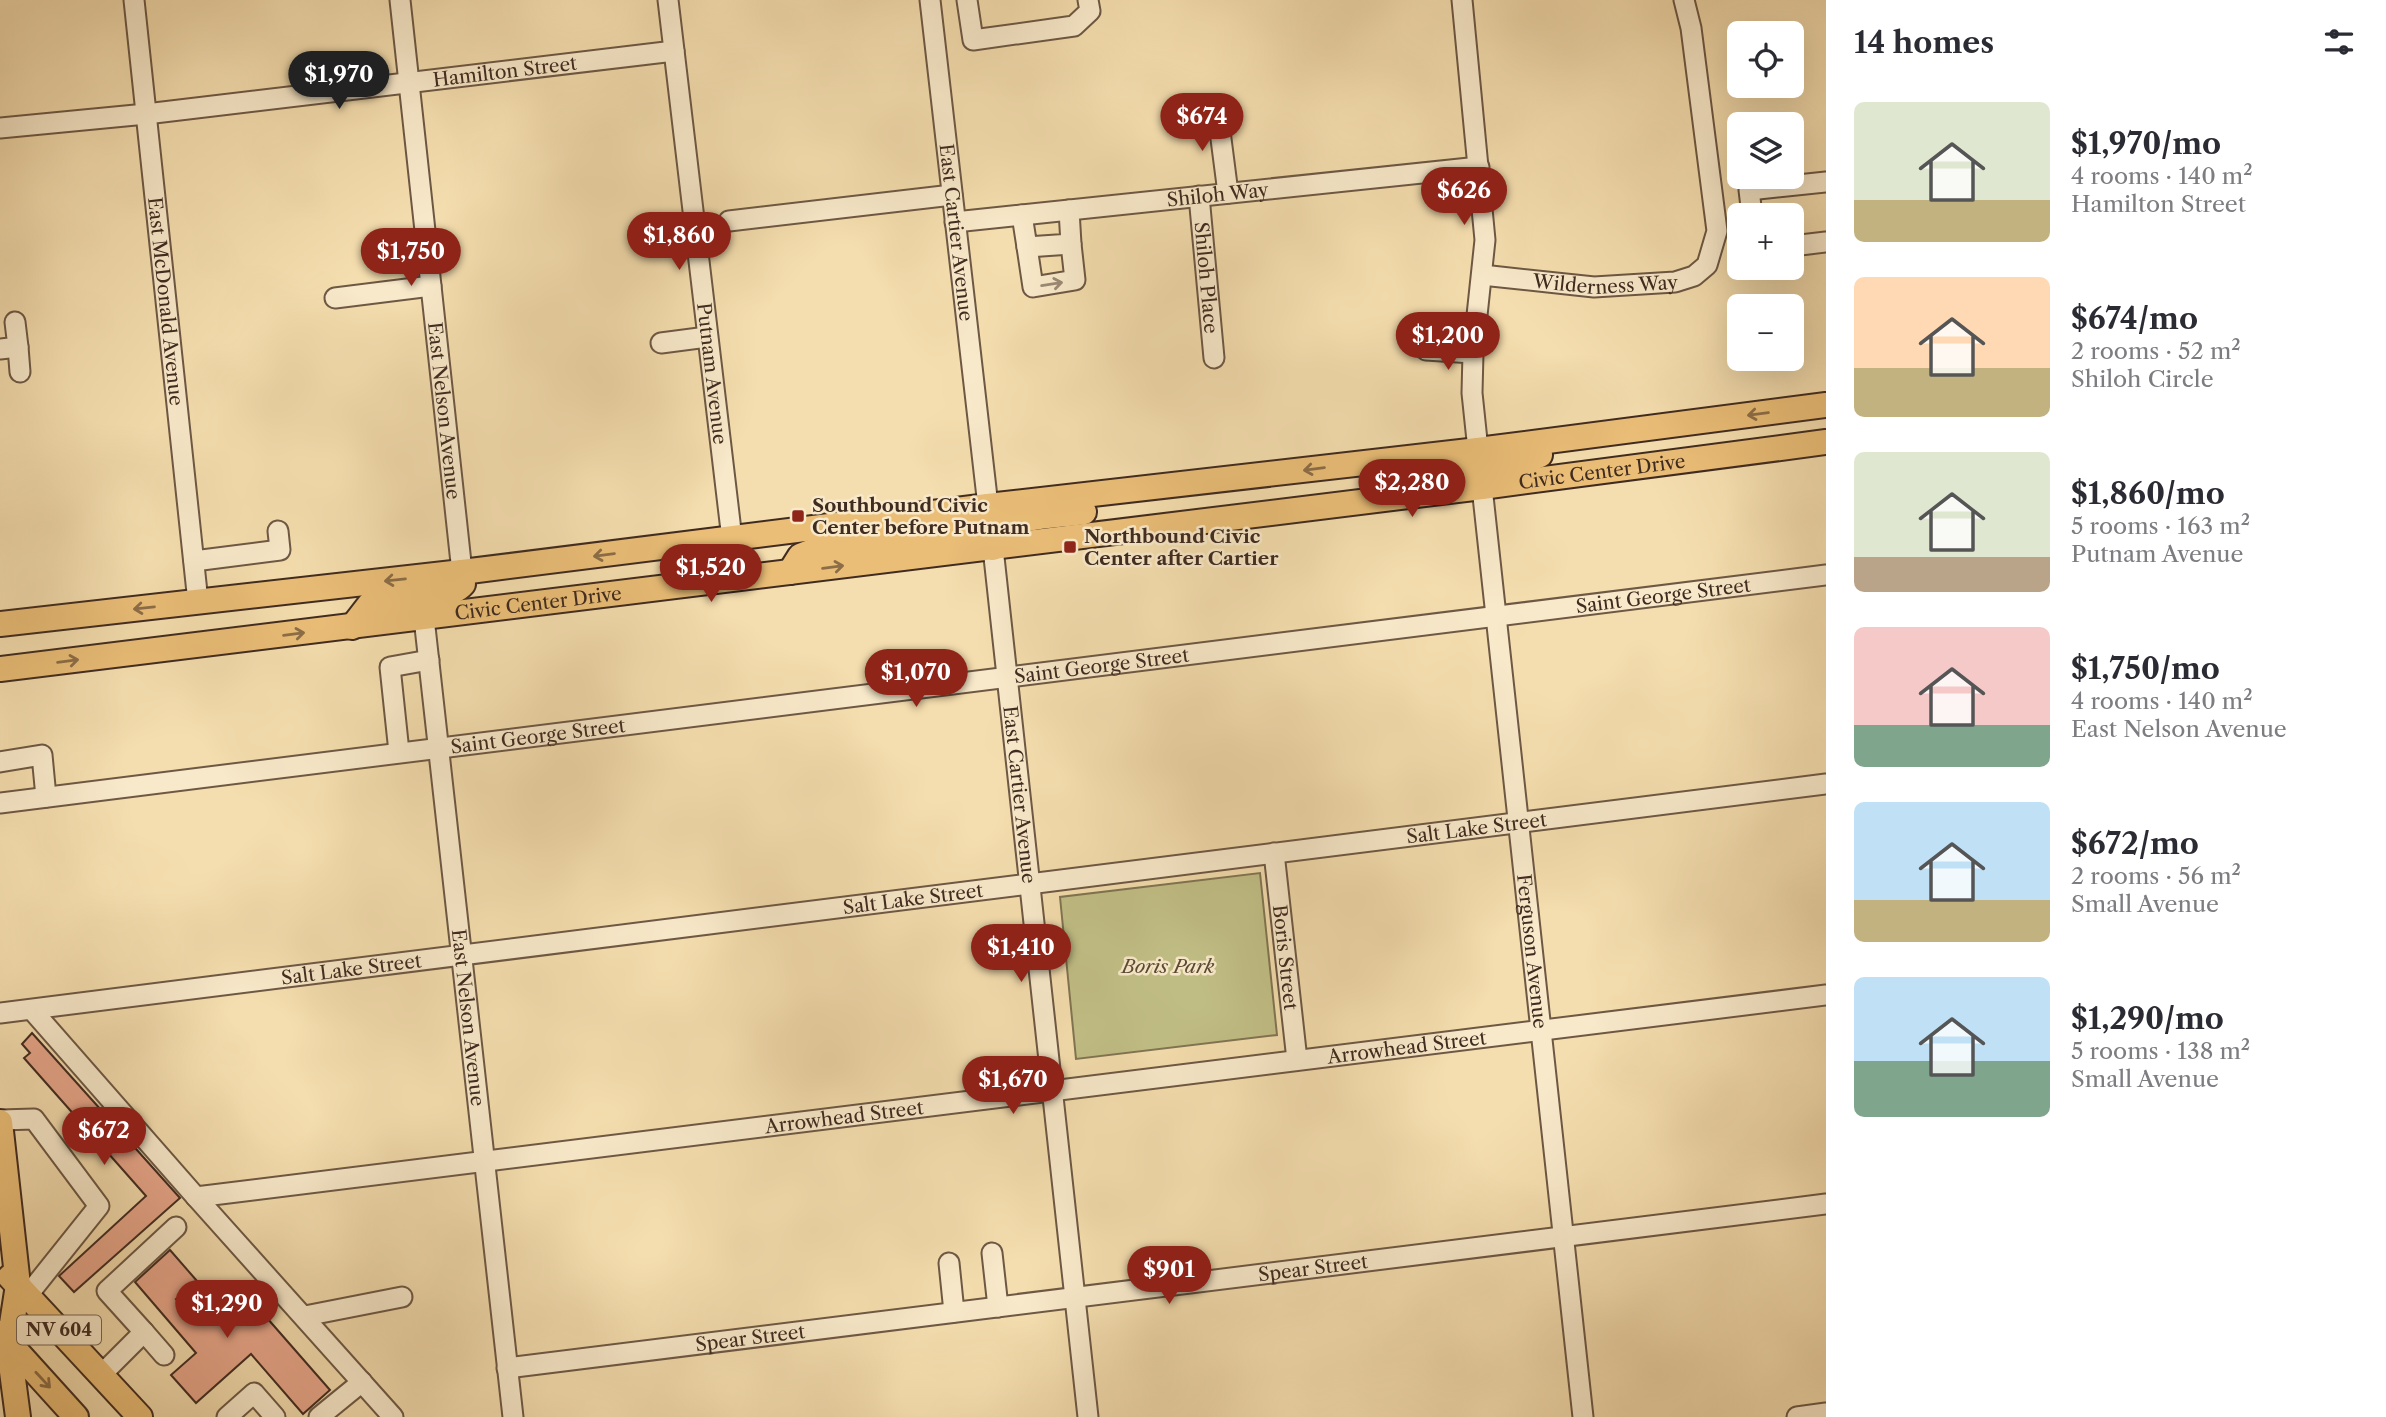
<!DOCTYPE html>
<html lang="en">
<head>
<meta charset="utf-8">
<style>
	:root { --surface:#fff; --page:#f2f2f3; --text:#2b2b33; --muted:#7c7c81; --accent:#8f2418 }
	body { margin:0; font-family:"Libre Caslon Text",serif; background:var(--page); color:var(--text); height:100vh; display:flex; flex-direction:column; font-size:26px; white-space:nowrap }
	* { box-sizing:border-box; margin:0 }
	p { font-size:23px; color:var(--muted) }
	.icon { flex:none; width:38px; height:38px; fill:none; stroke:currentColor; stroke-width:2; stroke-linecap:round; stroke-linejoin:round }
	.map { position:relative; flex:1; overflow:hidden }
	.sheet { display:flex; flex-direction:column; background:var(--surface); width:560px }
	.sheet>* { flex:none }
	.controls { position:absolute; left:1727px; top:21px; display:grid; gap:14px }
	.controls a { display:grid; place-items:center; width:77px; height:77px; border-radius:10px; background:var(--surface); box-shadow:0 7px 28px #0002; font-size:35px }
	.price { position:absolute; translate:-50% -60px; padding:0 16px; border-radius:24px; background:var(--accent); color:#fff; font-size:23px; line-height:46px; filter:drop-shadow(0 2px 4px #0008) }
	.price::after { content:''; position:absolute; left:50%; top:42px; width:21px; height:16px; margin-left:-10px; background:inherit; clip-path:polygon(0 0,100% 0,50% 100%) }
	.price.active { background:#222; color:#fff }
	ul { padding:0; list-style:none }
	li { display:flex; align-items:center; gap:21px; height:175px; padding:0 28px }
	li span { display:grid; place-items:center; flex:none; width:196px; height:140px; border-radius:10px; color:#555 }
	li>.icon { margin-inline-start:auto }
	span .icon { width:84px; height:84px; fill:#fffc; stroke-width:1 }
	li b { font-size:30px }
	h2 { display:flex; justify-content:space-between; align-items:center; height:84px; padding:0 28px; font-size:30px }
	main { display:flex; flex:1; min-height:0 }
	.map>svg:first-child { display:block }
</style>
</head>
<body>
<main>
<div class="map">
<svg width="1826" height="1417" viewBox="0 0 1826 1417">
	<rect width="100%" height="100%" fill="#f4ddae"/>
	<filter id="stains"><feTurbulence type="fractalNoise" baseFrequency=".00286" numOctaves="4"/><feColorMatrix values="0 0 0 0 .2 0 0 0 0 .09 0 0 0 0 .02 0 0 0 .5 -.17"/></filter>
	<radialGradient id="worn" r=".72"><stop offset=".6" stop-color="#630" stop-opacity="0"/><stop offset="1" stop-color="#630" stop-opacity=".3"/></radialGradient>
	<path fill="#c1bf86" stroke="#807553" stroke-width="2" d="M1260,873L1277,1035L1076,1059L1060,897Z"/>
	<path fill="#e7a68a" stroke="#402b20" stroke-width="2" d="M32,1033L180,1198L74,1292L59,1276L146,1196L24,1058L30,1053L22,1044Z
		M170,1250L197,1281L176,1299L198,1324L228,1298L241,1313L253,1302L330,1390L303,1414L251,1354L196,1403L171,1375L196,1353L135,1282Z"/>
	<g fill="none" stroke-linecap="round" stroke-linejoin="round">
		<defs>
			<g id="minor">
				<path id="s1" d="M134,0L198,602"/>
				<path id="s2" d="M400,0L462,572"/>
				<path id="s3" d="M668,0L732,539"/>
				<path id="s4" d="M930,0L988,506"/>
				<path d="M967,0L973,40L1074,26L1090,11L1088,0"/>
				<path d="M1462,0L1485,240L1473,353L1472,393L1478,450"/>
				<path d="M1217,108L1228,193"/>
				<path id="s5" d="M0,128L146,114L674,51"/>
				<path id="s6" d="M1199,196L1214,358"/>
				<path d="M1022,215L1027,247L1071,244L1069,210"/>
				<path d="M1752,215L1749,190L1826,182"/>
				<path d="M729,221L952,195"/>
				<path id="s7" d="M955,222L1479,167"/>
				<path d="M1792,246L1826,242"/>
				<path d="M1027,247L1033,287L1075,280L1071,244"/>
				<path id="s8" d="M1482,275L1594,287L1675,282L1694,276L1707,265L1717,231L1691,28L1684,0"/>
				<path d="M335,298L431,286"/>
				<path d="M661,343L707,337"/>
				<path d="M18,347L20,372"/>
				<path d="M0,349L18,347L15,322"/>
				<path d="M1426,350L1473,353"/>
				<path id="s9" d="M1482,487L1583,1417"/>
				<path id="s10" d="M993,548L1088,1417"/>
				<path d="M194,561L280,550L278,531"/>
				<path id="s11" d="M424,618L513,1417"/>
				<path d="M399,752L390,667L429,660"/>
				<path d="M0,762L42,755L46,797"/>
				<path id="s12" d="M0,803L1826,575"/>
				<path id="s13" d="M1274,853L1297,1060"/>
				<path d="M32,1010L196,1197L393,1417"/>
				<path id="s14" d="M0,1013L1826,784"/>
				<path d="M0,1120L34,1119L99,1206L27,1296"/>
				<path id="s15" d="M196,1197L1826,995"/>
				<path d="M992,1253L998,1307"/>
				<path d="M949,1263L954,1312"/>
				<path d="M305,1316L402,1297"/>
				<path d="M144,1332L164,1355"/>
				<path id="s16" d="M507,1368L1826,1204"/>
				<path d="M101,1375L144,1332L107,1291L176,1227"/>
				<path d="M227,1417L254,1393L275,1417"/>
				<path d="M319,1417L362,1382"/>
				<path d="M1797,1417L1826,1413"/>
			</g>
			<g id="major">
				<path d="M1404,486L1445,473L1469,470L1476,462L1478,450"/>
				<path d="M1482,487L1484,479C1500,462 1520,463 1540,455"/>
				<path d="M993,548L995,533C1017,515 1056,516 1084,512"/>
				<path d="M790,572L800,556L813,551L975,529L985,524L988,506"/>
				<path d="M0,624L462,572L988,506L1478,450L1826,405"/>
				<path d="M352,627L369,605C392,602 448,602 463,584L462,572"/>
				<path id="s17" d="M0,669L1482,487L1826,442"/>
				<path d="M0,1122L18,1285L9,1343"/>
				<path d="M10,1277L140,1417"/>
				<path d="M0,1333L76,1417"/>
				<path d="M8,1341L18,1417"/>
			</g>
		</defs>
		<use href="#minor" stroke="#6d5844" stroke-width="23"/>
		<use href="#major" stroke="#402b20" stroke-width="28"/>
		<use href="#minor" stroke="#f8e9ca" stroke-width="19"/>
		<use href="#major" stroke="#eabe77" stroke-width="24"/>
	</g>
	<defs><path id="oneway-shaft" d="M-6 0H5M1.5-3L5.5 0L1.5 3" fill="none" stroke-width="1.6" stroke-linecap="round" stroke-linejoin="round" transform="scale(1.75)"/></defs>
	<use stroke="#9c8a75" href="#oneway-shaft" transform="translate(1052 284) rotate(-9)"/>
	<g stroke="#8c6d47">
		<use href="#oneway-shaft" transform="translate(1758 414) rotate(173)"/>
		<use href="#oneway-shaft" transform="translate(1314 469) rotate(173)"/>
		<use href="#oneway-shaft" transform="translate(604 555) rotate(173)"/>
		<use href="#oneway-shaft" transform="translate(833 567) rotate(-7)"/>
		<use href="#oneway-shaft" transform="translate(395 580) rotate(174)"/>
		<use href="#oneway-shaft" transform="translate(144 608) rotate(174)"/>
		<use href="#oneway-shaft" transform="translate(294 634) rotate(-7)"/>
		<use href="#oneway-shaft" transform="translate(68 661) rotate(-7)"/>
		<use href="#oneway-shaft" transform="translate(43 1380) rotate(47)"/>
	</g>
	<g fill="#8f2418" stroke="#f8e9ca" stroke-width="2.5">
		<rect x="791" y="509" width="14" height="14" rx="3.5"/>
		<rect x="1063" y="540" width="14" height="14" rx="3.5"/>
	</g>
	<g text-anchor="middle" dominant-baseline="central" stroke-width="5" stroke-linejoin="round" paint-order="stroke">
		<rect fill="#f8e9ca" stroke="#776453" stroke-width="2" x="17" y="1315.5" width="84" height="29" rx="5"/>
		<g font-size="18" font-weight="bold" fill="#402b20">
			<text x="59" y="1330">NV 604</text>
		</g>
		<g font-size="19" fill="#402b20" stroke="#f8e9ca">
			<text stroke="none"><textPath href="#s5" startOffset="508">Hamilton Street</textPath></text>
			<text stroke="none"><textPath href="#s7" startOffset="264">Shiloh Way</textPath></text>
			<text stroke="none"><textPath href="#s4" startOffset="234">East Cartier Avenue</textPath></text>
			<text stroke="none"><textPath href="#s6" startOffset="82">Shiloh Place</textPath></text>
			<text stroke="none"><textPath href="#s8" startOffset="124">Wilderness Way</textPath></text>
			<text stroke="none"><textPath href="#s1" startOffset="303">East McDonald Avenue</textPath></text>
			<text stroke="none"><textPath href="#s3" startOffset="376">Putnam Avenue</textPath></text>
			<text stroke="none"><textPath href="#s2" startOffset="413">East Nelson Avenue</textPath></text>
			<text stroke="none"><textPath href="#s17" startOffset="1614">Civic Center Drive</textPath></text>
			<text stroke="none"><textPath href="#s12" startOffset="1676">Saint George Street</textPath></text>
			<text stroke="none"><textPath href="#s17" startOffset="542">Civic Center Drive</textPath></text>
			<text stroke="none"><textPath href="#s12" startOffset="1110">Saint George Street</textPath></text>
			<text stroke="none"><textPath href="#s12" startOffset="542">Saint George Street</textPath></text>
			<text stroke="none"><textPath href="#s10" startOffset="248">East Cartier Avenue</textPath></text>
			<text stroke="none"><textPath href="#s14" startOffset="1488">Salt Lake Street</textPath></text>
			<text stroke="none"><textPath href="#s14" startOffset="920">Salt Lake Street</textPath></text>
			<text stroke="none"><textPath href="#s9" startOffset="467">Ferguson Avenue</textPath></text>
			<text stroke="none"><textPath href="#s13" startOffset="105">Boris Street</textPath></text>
			<text stroke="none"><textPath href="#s14" startOffset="354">Salt Lake Street</textPath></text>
			<text stroke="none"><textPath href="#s11" startOffset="402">East Nelson Avenue</textPath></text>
			<text stroke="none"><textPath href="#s15" startOffset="1220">Arrowhead Street</textPath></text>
			<text stroke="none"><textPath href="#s15" startOffset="653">Arrowhead Street</textPath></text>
			<text stroke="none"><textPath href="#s16" startOffset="812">Spear Street</textPath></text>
			<text stroke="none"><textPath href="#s16" startOffset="245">Spear Street</textPath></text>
		</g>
		<g font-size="19" font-weight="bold" fill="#402b20" stroke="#f8e9ca" text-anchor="start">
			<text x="812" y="505">Southbound Civic<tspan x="812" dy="22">Center before Putnam</tspan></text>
			<text x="1084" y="536">Northbound Civic<tspan x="1084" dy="22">Center after Cartier</tspan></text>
		</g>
		<g font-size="19" font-style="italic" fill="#5a4934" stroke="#f8e9ca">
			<text x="1168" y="966">Boris Park</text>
		</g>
	</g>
	<rect width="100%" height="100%" filter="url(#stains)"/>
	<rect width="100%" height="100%" fill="url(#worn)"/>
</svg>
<div class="controls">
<a><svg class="icon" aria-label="locate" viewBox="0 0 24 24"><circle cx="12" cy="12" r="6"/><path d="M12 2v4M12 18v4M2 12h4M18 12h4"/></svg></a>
<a><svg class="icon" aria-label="layers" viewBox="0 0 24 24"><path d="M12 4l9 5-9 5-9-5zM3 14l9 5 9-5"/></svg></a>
<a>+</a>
<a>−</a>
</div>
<b class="price active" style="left:339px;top:111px">$1,970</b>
<b class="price" style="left:1202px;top:153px">$674</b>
<b class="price" style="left:1464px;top:227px">$626</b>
<b class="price" style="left:679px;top:272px">$1,860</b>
<b class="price" style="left:411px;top:288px">$1,750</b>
<b class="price" style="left:1448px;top:372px">$1,200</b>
<b class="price" style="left:1412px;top:519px">$2,280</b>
<b class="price" style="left:711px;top:604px">$1,520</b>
<b class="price" style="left:916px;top:709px">$1,070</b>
<b class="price" style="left:1021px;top:984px">$1,410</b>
<b class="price" style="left:1013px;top:1116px">$1,670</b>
<b class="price" style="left:104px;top:1167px">$672</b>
<b class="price" style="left:1169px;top:1306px">$901</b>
<b class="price" style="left:227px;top:1340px">$1,290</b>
</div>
<section class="sheet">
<h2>14 homes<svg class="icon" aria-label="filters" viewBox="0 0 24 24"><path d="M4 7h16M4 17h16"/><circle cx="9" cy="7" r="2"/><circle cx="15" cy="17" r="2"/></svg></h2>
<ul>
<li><span style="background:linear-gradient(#dfe7d0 70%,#c2b280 0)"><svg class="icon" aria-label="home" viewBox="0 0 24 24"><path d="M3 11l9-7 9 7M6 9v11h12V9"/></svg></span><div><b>$1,970/mo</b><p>4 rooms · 140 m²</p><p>Hamilton Street</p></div></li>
<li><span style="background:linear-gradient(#ffd9b3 65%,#c2b280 0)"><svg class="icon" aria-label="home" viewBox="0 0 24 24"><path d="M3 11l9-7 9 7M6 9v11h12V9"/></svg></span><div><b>$674/mo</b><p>2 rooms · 52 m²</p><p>Shiloh Circle</p></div></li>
<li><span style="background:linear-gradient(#dfe7d0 75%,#b9a48a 0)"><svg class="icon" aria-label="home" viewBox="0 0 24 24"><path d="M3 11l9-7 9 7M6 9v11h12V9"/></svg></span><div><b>$1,860/mo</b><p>5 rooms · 163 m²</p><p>Putnam Avenue</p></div></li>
<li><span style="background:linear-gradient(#f6c9c9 70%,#7fa58c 0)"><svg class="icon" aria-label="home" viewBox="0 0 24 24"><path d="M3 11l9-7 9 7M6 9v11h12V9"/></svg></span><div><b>$1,750/mo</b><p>4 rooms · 140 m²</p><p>East Nelson Avenue</p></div></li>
<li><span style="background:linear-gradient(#bfe0f5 70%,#c2b280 0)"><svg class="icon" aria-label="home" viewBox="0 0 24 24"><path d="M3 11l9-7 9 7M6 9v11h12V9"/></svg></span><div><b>$672/mo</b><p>2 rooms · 56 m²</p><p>Small Avenue</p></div></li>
<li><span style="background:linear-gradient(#bfe0f5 60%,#7fa58c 0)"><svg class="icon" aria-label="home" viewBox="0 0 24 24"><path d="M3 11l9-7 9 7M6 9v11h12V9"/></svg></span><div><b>$1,290/mo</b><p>5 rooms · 138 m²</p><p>Small Avenue</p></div></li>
</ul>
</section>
</main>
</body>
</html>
